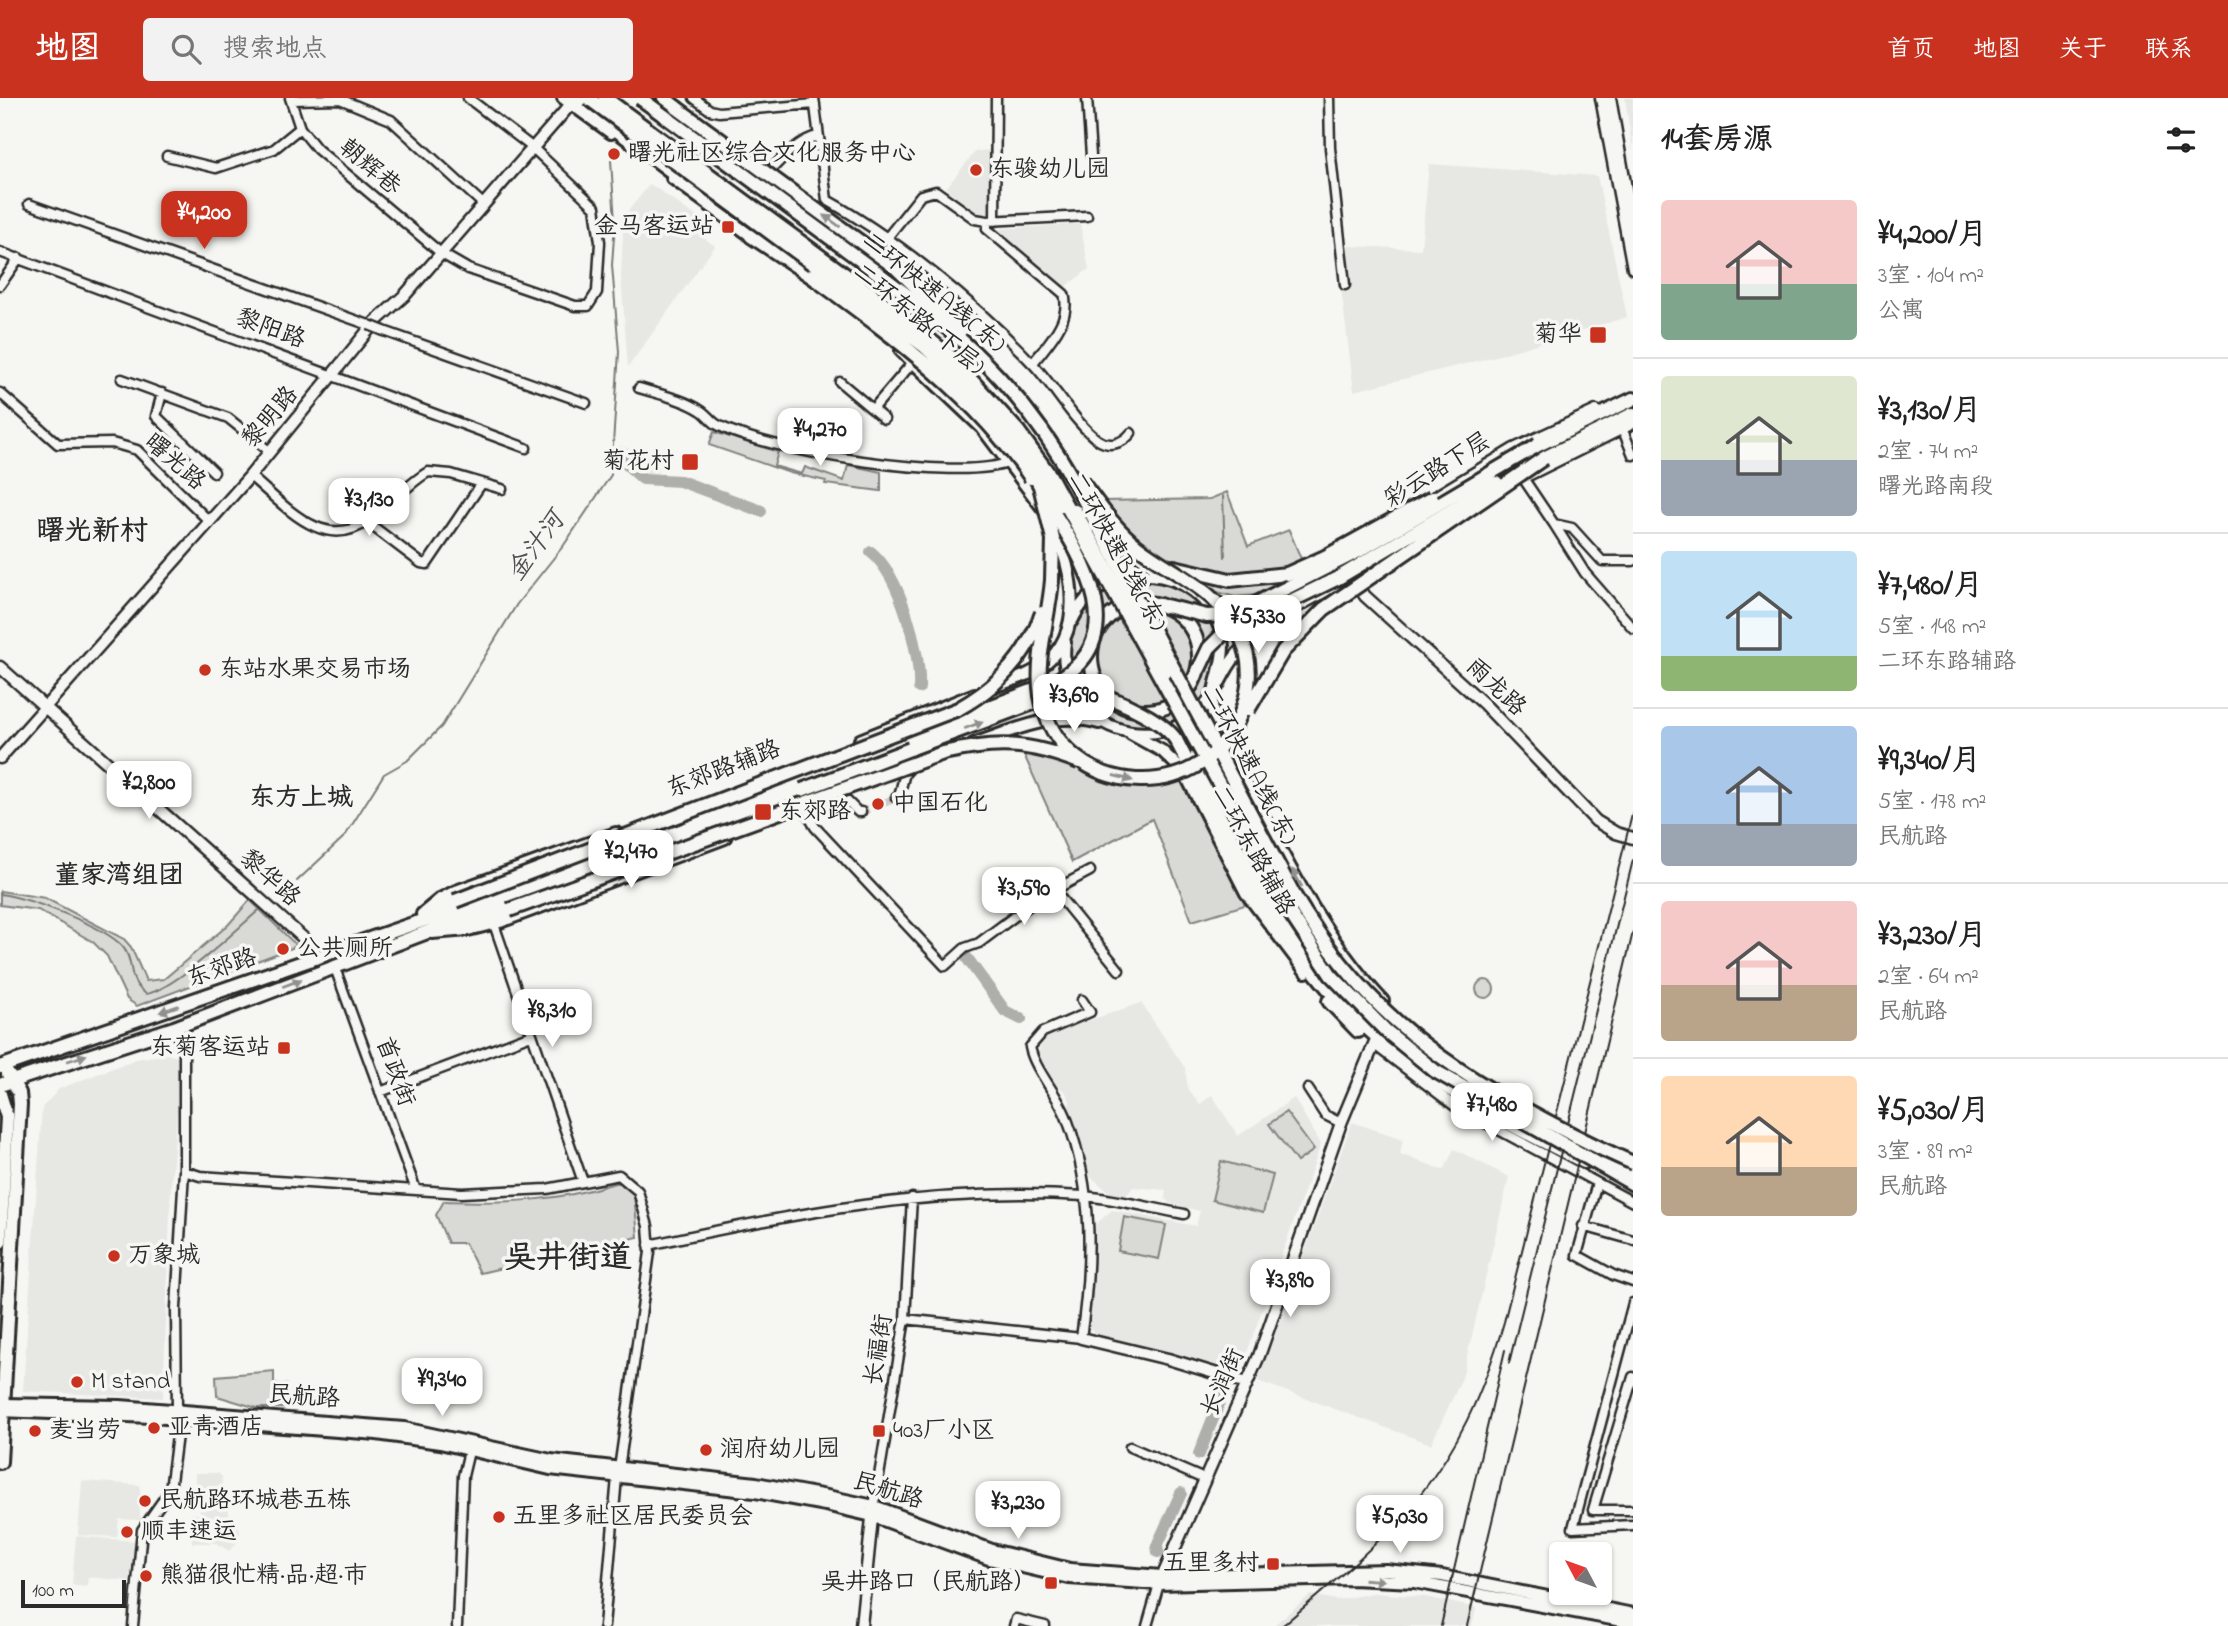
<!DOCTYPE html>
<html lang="zh">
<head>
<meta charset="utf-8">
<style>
	:root { --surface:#fff; --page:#f2f2f2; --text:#222; --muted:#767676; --line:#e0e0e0; --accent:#c8321e }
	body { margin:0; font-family:"Indie Flower","LXGW WenKai TC",sans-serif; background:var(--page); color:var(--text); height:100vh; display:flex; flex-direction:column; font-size:26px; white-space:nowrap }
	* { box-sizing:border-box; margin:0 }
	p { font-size:23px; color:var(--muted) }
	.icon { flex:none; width:38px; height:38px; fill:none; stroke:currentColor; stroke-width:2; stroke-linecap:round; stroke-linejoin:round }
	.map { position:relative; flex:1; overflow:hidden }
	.sheet { display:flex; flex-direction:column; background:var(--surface); width:595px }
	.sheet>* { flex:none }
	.needle { width:46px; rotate:311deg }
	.fabs { position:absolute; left:1549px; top:1444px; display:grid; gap:14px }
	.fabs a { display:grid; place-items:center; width:63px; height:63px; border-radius:7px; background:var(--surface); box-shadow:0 2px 5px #0004; font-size:35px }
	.scale { position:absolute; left:21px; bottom:18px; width:105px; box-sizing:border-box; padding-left:7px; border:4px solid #2b2b2b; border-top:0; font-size:19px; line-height:24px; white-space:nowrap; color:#2b2b2b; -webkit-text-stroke:5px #f6f6f2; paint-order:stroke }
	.price { position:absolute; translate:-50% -60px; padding:0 16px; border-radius:14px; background:#fff; color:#222; font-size:23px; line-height:46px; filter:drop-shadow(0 2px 4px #0008) }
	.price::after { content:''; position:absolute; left:50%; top:42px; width:21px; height:16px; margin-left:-10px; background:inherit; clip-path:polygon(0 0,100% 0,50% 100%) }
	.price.current { background:var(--accent); color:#fff }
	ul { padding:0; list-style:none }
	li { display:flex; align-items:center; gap:21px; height:175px; padding:0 28px }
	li+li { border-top:2px solid var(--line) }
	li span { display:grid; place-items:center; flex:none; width:196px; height:140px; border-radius:7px; color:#555 }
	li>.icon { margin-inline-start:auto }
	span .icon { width:84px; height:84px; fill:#fffc; stroke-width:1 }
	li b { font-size:30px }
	h2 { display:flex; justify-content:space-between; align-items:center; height:84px; padding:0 28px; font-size:30px }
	header { display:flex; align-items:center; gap:42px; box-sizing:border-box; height:98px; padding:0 35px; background:var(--accent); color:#fff }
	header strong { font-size:33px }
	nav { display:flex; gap:38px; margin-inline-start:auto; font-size:24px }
	.search { width:490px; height:63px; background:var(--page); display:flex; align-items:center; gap:18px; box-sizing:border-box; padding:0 24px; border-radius:7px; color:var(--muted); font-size:26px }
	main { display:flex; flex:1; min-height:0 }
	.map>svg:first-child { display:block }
</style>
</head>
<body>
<header>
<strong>地图</strong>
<div class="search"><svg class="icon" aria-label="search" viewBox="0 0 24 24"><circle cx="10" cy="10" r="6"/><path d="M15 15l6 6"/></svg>搜索地点</div>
<nav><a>首页</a><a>地图</a><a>关于</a><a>联系</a></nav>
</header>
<main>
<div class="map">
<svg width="1633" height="1528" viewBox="0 0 1633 1528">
	<rect width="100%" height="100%" fill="#f6f6f2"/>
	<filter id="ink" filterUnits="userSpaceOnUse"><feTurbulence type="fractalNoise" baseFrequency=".0143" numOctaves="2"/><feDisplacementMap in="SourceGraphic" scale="14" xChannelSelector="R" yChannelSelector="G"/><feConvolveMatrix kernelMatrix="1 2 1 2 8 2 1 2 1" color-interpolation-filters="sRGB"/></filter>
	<g filter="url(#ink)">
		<path fill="#e7e7e3" d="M1625,0H1633V53Z
			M993,51L991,118L975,117L946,90L975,54Z
			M1429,66L1597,78L1627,219L1489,260L1354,293L1341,190L1349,187L1348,148L1421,151Z
			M650,86L697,119L690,130L715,148L628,269L621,177L624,118Z
			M1080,126L1089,171L1065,189L996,131Z
			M619,348L662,360L656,379L638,373L621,357Z
			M1141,905L1185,970L1188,992L1200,1006L1212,997L1238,1038L1294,1000L1321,1046L1239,1277L1097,1238L1089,1229L1096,1126L1112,1112L1196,1128L1200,1113L1169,1105L1165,1100L1166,1092L1133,1089L1126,1098L1110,1095L1090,1078L1068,1012L1070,1003L1065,993L1056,988L1038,956L1043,938Z
			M167,956L181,960L171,1088L163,1300L23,1293L42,1010L59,991L136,961Z
			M1352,1024L1403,1041L1400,1056L1444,1072L1454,1051L1509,1079L1462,1280L1431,1346L1258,1283Z
			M195,1375H218L222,1379L221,1401L227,1403L230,1422L237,1424L240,1434L239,1442L229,1453L216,1445H192L191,1416H201L195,1397Z
			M82,1383L140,1387V1422L119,1421L117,1439L78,1437Z
			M76,1438L134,1443L130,1483L88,1479L87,1488L72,1487Z
			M1373,1495L1426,1499L1476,1510L1472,1528H1273L1310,1497L1337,1502Z"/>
		<path fill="#d9d9d5" stroke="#828280" stroke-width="2" d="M714,334L778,354L774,368L802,376L805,369L844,383L848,367L881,374V393L825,386L826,383L790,375L709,347Z
			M1227,394L1248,448L1289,432L1307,475L1257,497L1235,499L1200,489L1130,448L1104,403L1210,401Z
			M1068 556a75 75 0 1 1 150 0a75 75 0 1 1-150 0Z
			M1021,650L1135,684H1182L1245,807L1192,823L1152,721L1072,764Z
			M0,793L45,800L124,841L131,849L146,883L164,881L228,827L250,802L297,848L137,908L127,901L107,858L93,844L38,812L0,807Z
			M1476 891a9 9 0 1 1 18 0a9 9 0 1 1-18 0Z
			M1286,1014L1314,1052L1297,1064L1269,1026Z
			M1221,1063L1273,1077L1263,1115L1212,1102Z
			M615,1085H624L634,1096L638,1139L480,1175L465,1145H448L436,1117L444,1103C504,1105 557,1104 615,1085Z
			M1124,1119L1166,1127L1159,1161L1118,1153Z
			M274,1273V1286L287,1287L284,1310H257L217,1298L216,1278Z"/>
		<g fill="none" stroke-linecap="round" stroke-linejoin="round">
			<path stroke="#7a7a78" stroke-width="2" d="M1223,398L1225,459
				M297,783L345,738L384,676L407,663L442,628L517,506L564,447L611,377L619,254L612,167L615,124L611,62
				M0,796C29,800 105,828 123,849C136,865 125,881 146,896C175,891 235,833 259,812"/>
			<path stroke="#aeaeab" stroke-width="12" d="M615,356L643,381L680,383L761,413
				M871,454C900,478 921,553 919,590
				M967,860L1005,913L1021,921
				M1199,1356L1224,1293L1221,1289
				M1158,1454L1157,1448L1181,1395"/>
			<path stroke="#cdcdca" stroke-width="8" stroke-dasharray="8 4" stroke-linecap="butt" d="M861,714L896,700"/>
			<defs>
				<path id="minor" d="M290,0L300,30L317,51L442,156L468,171L575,208H588L597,194L600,144L595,109L533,50L468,0
					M694,0L710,12L719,14L815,6
					M814,0L827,102C897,141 977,207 1032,265C1052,285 1076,327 1098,342C1110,350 1123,345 1131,335
					M1087,0L1091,58
					M1329,0L1330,50L1345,187
					M291,2L340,1L391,22L484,107
					M167,58L216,70L274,51L300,30
					M757,89C771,71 797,41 819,38
					M29,106L369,227
					M987,123V131L1064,196C1072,222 1048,245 1033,265
					M995,123L996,0
					M886,141L921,97L936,93L975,121L987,123L1087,118
					M0,154L526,350
					M860,164L883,139
					M0,187L19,160
					M384,233L586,305
					M122,281L228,320L269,353
					M840,284L884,321
					M639,290C658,296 683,301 700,312C706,315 710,322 716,326C764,353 960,385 1010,364
					M0,295L58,346L112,345L137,352L210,424
					M162,295L156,318L214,374
					M873,311L913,264
					M1622,330L1633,357
					M250,378C284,406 323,456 369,422C390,408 406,387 428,374L451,376L502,391
					M1523,380L1554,426L1572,430L1602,463H1633
					M367,424L421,465L427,466L482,385
					M1554,426L1585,475L1633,530
					M840,696L858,714H861
					M896,700L899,698L906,671
					M804,710L815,729L945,868L965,850L979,845L1039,800L1090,773
					M1054,792L1119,872
					M494,826L583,1084
					M335,870L416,1092
					M174,930L184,954V1073L200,1078L462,1095L547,1091L619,1077L638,1093L648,1128L650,1154L619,1371
					M1376,948L1456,1009L1633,1104
					M1308,991L1325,1017L1341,1025
					M380,994L531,937
					M1597,1085L1577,1157L1613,1177L1633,1184
					M1583,1128L1633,1142
					M649,1147C793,1115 936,1088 1084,1098C1117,1101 1151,1110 1184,1116
					M1633,1205L1573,1430L1633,1427
					M905,1221L1081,1240C1092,1165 1094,1092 1067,1021C1059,998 1034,971 1030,949L1043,934L1090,914L1082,902
					M1633,1279L1593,1412H1633
					M177,1312L176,1210L184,1073
					M1130,1349L1204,1381
					M874,1408L905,1221L912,1100
					M133,1528L142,1432L170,1392L179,1321
					M457,1528L463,1378L469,1353
					M604,1528L617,1379
					M1014,1528L1016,1521L1045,1528
					M1147,1528L1159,1486"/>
				<path id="tertiary" d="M1601,0L1633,170
					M1610,0L1633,130
					M1524,379L1633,325
					M1427,404L1514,351L1596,313
					M1346,469L1365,498L1484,606L1596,723L1616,735L1633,740
					M1288,514L1338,486
					M0,569L310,846L318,860
					M0,660L250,378L375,224L405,197L571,6
					M1081,1240L1168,1261L1247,1285
					M1160,1484L1259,1258L1341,1025L1377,939
					M861,1528L873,1410"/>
				<path id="secondary" d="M563,0L611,35
					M672,80L758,143
					M901,253L982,330L1044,412
					M1092,406L1123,446L1162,475
					M1072,523C1102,457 1200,463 1221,534C1230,567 1204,594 1215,623C1265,719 1308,823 1383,903
					M1065,544C1061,572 1072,598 1092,616C1122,642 1172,641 1200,613C1216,598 1221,576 1235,559C1249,540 1268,527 1288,514
					M993,589C1010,583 1029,578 1043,567C1086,534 1073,472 1053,429
					M1131,636L1162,653L1184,674L1246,795L1306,874
					M860,642L975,596
					M973,646C1015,632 1054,612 1099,625
					M422,816L440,801L456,793L616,735
					M432,835L468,832L500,824L725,740
					M0,1306L120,1308L404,1330L551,1362L756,1385L827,1398L874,1408L992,1452L1070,1471L1162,1478L1386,1472L1442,1478L1633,1516
					M0,1313L152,1319L377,1336L440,1345L550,1371L755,1394L825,1407L872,1418L989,1461L1069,1480L1159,1486L1352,1481L1414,1484L1633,1525"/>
				<path id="primary" d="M751,138L811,178
					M1091 559a54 54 0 1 1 108 0a54 54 0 1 1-108 0Z
					M1176,642L1249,783L1285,844
					M1197,657C1232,724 1261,797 1304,859C1372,958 1480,1012 1584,1064
					M906,671L910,651L1049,599
					M425,817L455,803
					M456,829L497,819L509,812
					M1329,903L1358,933
					M0,969L465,808L1045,588
					M0,987L174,930L802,692L832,696
					M0,996L7,1019L0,1144
					M1605,1063L1633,1079
					M0,1364L20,1006L19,995L8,976"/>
				<path id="trunk" d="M574,0L676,77L720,101
					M664,0L677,10
					M1538,347L1633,301
					M1544,360L1633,316
					M1174,469L1230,482L1287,476
					M1052,482L1053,441
					M1600,1067L1633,1086"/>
			</defs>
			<use href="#minor" stroke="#2b2b2b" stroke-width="13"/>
			<use href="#tertiary" stroke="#2b2b2b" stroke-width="15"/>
			<use href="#secondary" stroke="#2b2b2b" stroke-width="16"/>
			<use href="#primary" stroke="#2b2b2b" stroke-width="18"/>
			<use href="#trunk" stroke="#2b2b2b" stroke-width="18"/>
			<use href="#minor" stroke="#f6f6f2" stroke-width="8"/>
			<use href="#tertiary" stroke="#f6f6f2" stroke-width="10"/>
			<use href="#secondary" stroke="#f6f6f2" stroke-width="10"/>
			<use href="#primary" stroke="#f6f6f2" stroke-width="12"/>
			<use href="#trunk" stroke="#f6f6f2" stroke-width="12"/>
			<path stroke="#2b2b2b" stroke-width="2" d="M1509,1265L1633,762
				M1282,1528C1400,1428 1459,1378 1504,1224L1633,713
				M1441,1528L1505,1252
				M1467,1528L1633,834"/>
			<defs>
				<path id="minor-bridge" d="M369,227L384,233"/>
				<path id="primary-bridge" d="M588,0L924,248L973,294L1021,350
					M605,0L885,206L961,267
					M811,178C893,238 973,295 1031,380
					M1036,370L1060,408
					M1045,401C1084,461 1139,547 1045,588
					M1075,413L1165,574
					M1049,599C1061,595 1073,592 1086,594C1111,597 1162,621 1176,642
					M802,692L910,651"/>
				<path id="trunk-bridge" d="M640,0C703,47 766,93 829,139C933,216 1010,268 1075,385L1294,797C1355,900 1428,959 1532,1015C1565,1033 1598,1050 1633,1065
					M677,10L896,170L961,232
					M953,262L1018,333L1049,376L1290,815L1331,877L1386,933L1435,973L1600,1067
					M1016,343L1040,388L1053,441
					M1287,476L1325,459L1432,400
					M1052,482C1049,520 1035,559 1041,598C1059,704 1210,712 1243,609C1251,585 1251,560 1240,537C1219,492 1173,476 1137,448C1114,430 1099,406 1081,383
					M1166,508L1207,518L1227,517L1249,509L1357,454L1538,347
					M1199,571L1209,550L1223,536L1338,480L1497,385
					M1248,612L1283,553L1324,511L1544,360
					M455,803L958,611C998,589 1027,558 1042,515
					M509,812L943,655C997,643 1028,644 1079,664"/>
			</defs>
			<use href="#minor-bridge" stroke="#2b2b2b" stroke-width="13" stroke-linecap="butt"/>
			<use href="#primary-bridge" stroke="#2b2b2b" stroke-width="18" stroke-linecap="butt"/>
			<use href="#trunk-bridge" stroke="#2b2b2b" stroke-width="18" stroke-linecap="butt"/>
			<use href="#minor-bridge" stroke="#f6f6f2" stroke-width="8"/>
			<use href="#primary-bridge" stroke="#f6f6f2" stroke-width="12"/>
			<use href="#trunk-bridge" stroke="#f6f6f2" stroke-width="12"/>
		</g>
		<defs><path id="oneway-solid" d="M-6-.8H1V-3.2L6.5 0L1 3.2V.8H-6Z" transform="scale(1.75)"/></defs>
		<g fill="#90908e">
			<use href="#oneway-solid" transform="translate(832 123) rotate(-144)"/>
			<use href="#oneway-solid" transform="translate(974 627) rotate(-21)"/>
			<use href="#oneway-solid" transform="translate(1123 680) rotate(15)"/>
			<use href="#oneway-solid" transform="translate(1297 780) rotate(-119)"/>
			<use href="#oneway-solid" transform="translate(292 885) rotate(-21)"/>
			<use href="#oneway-solid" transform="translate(169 911) rotate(161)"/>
			<use href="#oneway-solid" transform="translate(77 960) rotate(-18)"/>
			<use href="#oneway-solid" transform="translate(1374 1482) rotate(4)"/>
		</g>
	</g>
	<g fill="#c8321e" stroke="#f6f6f2" stroke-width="2.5">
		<circle cx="614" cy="56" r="7"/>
		<circle cx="976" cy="72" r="7"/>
		<rect x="721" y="122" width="14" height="14" rx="3.5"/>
		<rect x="1589" y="228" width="18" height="18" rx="3.5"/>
		<rect x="681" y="355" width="18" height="18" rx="3.5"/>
		<circle cx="205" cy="572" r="7"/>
		<circle cx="878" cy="706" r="7"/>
		<rect x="754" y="705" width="18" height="18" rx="3.5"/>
		<circle cx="283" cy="851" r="7"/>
		<rect x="277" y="943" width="14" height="14" rx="3.5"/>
		<circle cx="114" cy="1158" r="7"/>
		<circle cx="77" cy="1284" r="7"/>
		<circle cx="154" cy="1330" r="7"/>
		<circle cx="35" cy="1333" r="7"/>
		<rect x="872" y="1326" width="14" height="14" rx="3.5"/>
		<circle cx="706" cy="1352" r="7"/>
		<circle cx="145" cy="1403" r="7"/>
		<circle cx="499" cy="1419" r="7"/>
		<circle cx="127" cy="1434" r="7"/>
		<rect x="1266" y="1459" width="14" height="14" rx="3.5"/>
		<circle cx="146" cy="1478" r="7"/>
		<rect x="1044" y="1478" width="14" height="14" rx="3.5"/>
	</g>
	<g text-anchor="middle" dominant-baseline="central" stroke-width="7" stroke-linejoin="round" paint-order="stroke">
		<g font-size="24" fill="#2b2b2b" stroke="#f6f6f2" text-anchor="start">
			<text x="628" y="56">曙光社区综合文化服务中心</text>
			<text x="990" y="72">东骏幼儿园</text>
			<text x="714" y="129" text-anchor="end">金马客运站</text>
			<text x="1582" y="237" text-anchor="end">菊华</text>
			<text x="674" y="364" text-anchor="end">菊花村</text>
			<text x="219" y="572">东站水果交易市场</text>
			<text x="892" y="706">中国石化</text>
			<text x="779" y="714">东郊路</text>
			<text x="297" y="851">公共厕所</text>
			<text x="270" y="950" text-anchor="end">东菊客运站</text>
			<text x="128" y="1158">万象城</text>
			<text x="91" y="1284">M stand</text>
			<text x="168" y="1330">亚青酒店</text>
			<text x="49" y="1333">麦当劳</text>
			<text x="893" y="1333">403厂小区</text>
			<text x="720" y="1352">润府幼儿园</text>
			<text x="159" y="1403">民航路环城巷五栋</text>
			<text x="513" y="1419">五里多社区居民委员会</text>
			<text x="141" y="1434">顺丰速运</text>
			<text x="1259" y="1466" text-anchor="end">五里多村</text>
			<text x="160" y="1478">熊猫很忙精·品·超·市</text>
			<text x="1037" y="1485" text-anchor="end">吴井路口（民航路）</text>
		</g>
		<g font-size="24" fill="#2b2b2b" stroke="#f6f6f2">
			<text transform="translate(369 70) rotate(40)">朝辉巷</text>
			<text transform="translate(933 195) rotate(39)">二环快速A线(东)</text>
			<text transform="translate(918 222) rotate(39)">二环东路(下层)</text>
			<text transform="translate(270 232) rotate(20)">黎阳路</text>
			<text transform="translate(271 320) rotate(-50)">黎明路</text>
			<text transform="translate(174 365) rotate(41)">曙光路</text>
			<text transform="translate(1438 373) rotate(-32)">彩云路下层</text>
			<text transform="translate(1116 454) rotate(61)">二环快速B线(东)</text>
			<text transform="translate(1495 590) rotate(43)">雨龙路</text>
			<text transform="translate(1248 668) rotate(62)">二环快速A线(东)</text>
			<text transform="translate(724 672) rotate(-21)">东郊路辅路</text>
			<text transform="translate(1252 753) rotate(61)">二环东路辅路</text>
			<text transform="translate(269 781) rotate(42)">黎华路</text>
			<text transform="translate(222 871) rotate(-19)">东郊路</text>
			<text transform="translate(394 974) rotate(70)">首政街</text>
			<text transform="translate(880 1252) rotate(-81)">长福街</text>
			<text transform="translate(1224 1285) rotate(-66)">长润街</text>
			<text transform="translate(304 1300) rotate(4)">民航路</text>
			<text transform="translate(888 1394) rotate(17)">民航路</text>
		</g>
		<g font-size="26" font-style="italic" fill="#525251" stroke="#f6f6f2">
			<text transform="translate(537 449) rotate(-54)">金汁河</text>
		</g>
		<g font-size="26" font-weight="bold" fill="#2b2b2b" stroke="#f6f6f2">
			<text x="301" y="701">东方上城</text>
			<text x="119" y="779">董家湾组团</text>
		</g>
		<g font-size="28" font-weight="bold" fill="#2b2b2b" stroke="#f6f6f2">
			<text x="92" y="434">曙光新村</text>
		</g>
		<g font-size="32" font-weight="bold" fill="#2b2b2b" stroke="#f6f6f2">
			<text x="568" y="1161">吴井街道</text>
		</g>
	</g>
</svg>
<div class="fabs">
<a><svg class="needle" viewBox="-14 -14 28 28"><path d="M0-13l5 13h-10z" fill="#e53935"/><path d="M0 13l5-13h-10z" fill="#767676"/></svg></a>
</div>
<div class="scale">100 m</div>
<b class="price current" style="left:204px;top:153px">¥4,200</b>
<b class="price" style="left:820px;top:370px">¥4,270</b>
<b class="price" style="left:369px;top:440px">¥3,130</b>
<b class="price" style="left:1258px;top:557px">¥5,330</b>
<b class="price" style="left:1074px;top:636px">¥3,690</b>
<b class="price" style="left:149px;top:723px">¥2,800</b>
<b class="price" style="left:631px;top:792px">¥2,470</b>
<b class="price" style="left:1024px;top:829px">¥3,590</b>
<b class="price" style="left:552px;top:951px">¥8,310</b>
<b class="price" style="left:1492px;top:1045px">¥7,480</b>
<b class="price" style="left:1290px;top:1221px">¥3,890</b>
<b class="price" style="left:442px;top:1320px">¥9,340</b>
<b class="price" style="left:1018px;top:1443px">¥3,230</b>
<b class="price" style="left:1400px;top:1457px">¥5,030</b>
</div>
<section class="sheet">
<h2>14套房源<svg class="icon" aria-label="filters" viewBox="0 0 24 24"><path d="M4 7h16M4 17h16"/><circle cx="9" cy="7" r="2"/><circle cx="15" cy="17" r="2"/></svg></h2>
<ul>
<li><span style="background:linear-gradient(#f6c9c9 60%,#7fa58c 0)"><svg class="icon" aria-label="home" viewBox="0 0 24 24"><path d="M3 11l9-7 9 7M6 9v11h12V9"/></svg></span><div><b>¥4,200/月</b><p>3室 · 104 m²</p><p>公寓</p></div></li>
<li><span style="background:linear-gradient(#dfe7d0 60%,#9aa5b1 0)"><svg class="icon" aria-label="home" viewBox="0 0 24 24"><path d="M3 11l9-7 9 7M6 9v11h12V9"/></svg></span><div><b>¥3,130/月</b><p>2室 · 74 m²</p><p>曙光路南段</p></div></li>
<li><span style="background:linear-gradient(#bfe0f5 75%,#8fb573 0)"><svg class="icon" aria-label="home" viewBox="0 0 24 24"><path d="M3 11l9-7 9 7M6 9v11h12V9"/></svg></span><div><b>¥7,480/月</b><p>5室 · 148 m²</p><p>二环东路辅路</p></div></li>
<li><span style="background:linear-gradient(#a9c7e8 70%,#9aa5b1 0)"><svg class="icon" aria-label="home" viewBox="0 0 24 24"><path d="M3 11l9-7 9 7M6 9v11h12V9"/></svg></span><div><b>¥9,340/月</b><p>5室 · 178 m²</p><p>民航路</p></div></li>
<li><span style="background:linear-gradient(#f6c9c9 60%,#b9a48a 0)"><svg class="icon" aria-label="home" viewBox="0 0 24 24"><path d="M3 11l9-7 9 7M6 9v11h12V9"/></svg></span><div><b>¥3,230/月</b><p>2室 · 64 m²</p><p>民航路</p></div></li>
<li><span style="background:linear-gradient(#ffd9b3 65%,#b9a48a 0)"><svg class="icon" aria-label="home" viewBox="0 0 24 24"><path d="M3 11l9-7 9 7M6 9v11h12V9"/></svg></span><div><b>¥5,030/月</b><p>3室 · 89 m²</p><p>民航路</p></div></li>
</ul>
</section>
</main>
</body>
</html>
